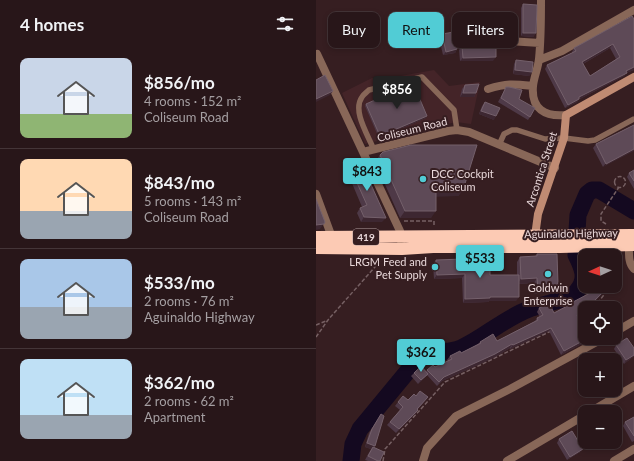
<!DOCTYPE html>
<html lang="en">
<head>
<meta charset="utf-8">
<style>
	:root { --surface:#281619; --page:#301f22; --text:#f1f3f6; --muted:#a59fa2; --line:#443538; --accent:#51ccd5 }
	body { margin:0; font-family:Lato,sans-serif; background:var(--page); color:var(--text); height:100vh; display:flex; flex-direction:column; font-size:15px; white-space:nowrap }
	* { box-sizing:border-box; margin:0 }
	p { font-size:13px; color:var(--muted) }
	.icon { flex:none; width:22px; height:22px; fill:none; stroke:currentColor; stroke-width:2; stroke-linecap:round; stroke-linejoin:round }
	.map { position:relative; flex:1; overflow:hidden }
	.panel { display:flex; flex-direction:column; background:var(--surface); width:316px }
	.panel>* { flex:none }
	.guide { position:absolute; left:12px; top:12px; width:246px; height:36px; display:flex; gap:8px }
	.needle { width:26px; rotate:267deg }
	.fabs { position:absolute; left:262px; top:249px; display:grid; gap:8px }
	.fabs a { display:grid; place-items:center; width:44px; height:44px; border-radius:8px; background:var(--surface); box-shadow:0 2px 6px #0003,0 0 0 1px var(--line); font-size:20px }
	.price { position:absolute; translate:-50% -34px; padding:0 9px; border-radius:4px; background:var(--accent); color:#111; font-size:13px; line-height:26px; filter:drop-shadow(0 1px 2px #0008) }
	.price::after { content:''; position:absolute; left:50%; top:24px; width:12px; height:9px; margin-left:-6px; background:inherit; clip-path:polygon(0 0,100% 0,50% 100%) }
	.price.current { background:#222; color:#fff }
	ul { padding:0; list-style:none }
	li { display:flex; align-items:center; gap:12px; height:100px; padding:0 20px }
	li+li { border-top:1px solid var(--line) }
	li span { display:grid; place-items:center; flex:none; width:112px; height:80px; border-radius:8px; color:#555 }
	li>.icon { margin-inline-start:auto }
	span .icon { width:48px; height:48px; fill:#fffc; stroke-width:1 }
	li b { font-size:17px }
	h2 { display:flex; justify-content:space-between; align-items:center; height:48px; padding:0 20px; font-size:17px }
	.pill { padding:0 14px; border-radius:8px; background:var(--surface); box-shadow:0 2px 6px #0003,0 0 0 1px var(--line); font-size:14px; line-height:36px }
	.pill.current { background:var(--accent); color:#111 }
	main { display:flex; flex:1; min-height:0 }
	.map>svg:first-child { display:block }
</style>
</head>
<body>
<main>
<section class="panel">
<h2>4 homes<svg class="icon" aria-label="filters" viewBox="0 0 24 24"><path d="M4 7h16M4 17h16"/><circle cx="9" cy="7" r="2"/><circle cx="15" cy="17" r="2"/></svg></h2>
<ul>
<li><span style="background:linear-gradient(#c9d6e8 70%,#8fb573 0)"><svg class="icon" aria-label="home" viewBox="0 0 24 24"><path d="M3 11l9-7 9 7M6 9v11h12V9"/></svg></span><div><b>$856/mo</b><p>4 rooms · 152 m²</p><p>Coliseum Road</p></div></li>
<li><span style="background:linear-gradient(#ffd9b3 65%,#9aa5b1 0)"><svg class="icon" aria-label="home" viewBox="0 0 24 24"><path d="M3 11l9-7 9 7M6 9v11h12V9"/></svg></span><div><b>$843/mo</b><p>5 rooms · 143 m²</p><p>Coliseum Road</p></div></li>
<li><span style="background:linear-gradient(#a9c7e8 60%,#9aa5b1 0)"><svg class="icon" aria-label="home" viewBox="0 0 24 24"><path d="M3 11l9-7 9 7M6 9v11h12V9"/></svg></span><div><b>$533/mo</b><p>2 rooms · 76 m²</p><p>Aguinaldo Highway</p></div></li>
<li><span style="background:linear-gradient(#bfe0f5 70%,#9aa5b1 0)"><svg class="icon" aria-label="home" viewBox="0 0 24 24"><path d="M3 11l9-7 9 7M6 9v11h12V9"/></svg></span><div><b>$362/mo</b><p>2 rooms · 62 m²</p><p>Apartment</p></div></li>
</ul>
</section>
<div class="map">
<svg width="318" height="461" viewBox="0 0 318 461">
	<rect width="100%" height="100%" fill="#361e21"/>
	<path fill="#442428" d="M118,70L133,86L164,82L155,124L140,122L49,144L26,93L56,78L62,80Z"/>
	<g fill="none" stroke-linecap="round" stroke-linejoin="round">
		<path stroke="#140920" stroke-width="17" d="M261,231L262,215L271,194L276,190H283L318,211
			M35,461L37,444L44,429L101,360C108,357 114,353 121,352C129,351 136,352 145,348C169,337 187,319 213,309C224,305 255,299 261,291C272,279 266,267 260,255"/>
		<path stroke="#766063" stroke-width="1.5" stroke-dasharray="4 2" stroke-linecap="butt" d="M298.5 182a5.5 5.5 0 1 1 11 0a5.5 5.5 0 1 1-11 0Z
			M88,221H118V226
			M290,224L285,221V214L303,187
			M278,308L290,292L291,286
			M262,318L269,315
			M0,325L10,321
			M0,337L12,320L65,260
			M67,461L69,449L129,382L235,331"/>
		<path stroke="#886758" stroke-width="5.5" d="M183,145L188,134L196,130H201L229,139L248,138L272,141L279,140L318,119
			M58,150C52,135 36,111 46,97C48,94 51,92 53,90L106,77L138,110L141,130"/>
		<path stroke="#886758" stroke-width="8" d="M225,0C225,20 225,39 223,59C222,68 218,77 217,86C215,109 229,117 250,115
			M159,39L224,43
			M1,54L84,231L86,249
			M223,60L246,51L318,10
			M172,89C191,83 198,84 217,86
			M47,152L132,131L141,130L153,132L239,168
			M0,194L14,232L15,240
			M313,245C313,254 312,263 318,269
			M299,332L318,321
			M274,412L318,386
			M107,461L111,448L140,416L194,389L288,338
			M191,461L269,415
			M298,461L318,449"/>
		<path stroke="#c08b73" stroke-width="8" d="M219,236L222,214L248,138L250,115L318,77"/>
		<path stroke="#fccab4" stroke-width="12" d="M0,237L318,235
			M0,248L86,249L117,247H244L318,245"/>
	</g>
	<path fill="#4e3947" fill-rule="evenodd" d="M207,4L220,33L217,37L205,36V8Z
		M318,19V70L310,73L308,76L262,100L261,102L249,108L229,69L231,65L256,53V52L258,48ZM294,48L300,59L274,76L267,64Z
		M126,34L141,49L139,53L127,55L123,38Z
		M160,44L177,61H144L143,50L146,46L159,45Z
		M200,60L216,72L213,76L197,74L198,64Z
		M149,85L160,93L158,97H144L146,89Z
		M190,87L203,99L214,117L212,120L182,102L188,91Z
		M169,102L178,120L163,114L166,106Z
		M50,104L110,118L63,138L49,106Z
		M318,125L287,167L277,148L280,144Z
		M64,155L147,190L142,196H120L115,218H84L59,162Z
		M33,165L66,222H45L41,213L44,208L46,207L30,169Z
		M318,170V189L311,177L313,173Z
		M221,254L238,289L226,294H218V283L203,284L200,301H173L172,302L147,303L146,278L118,279L117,264L120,260L147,262L174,275H201V262L204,257L219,256Z
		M274,286H294L278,302L277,308L262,316L273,338L271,341L245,355L233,331L194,349V348L177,358L126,381L121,386L111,375L102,384L95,376L98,373L110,372L111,370L119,367L132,361L131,360L134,356L145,353L162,344L164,342L181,341L219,321L221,318L224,317L221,312L223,308L238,313L255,305L257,302L272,294L270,292Z
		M300,345L318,356L308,364L298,349Z
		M100,396L112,397L102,409L100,413L80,433L71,425L84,410L79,406L82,402L92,400Z
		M65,414L59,446L58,447L64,461H52L49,460L55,449L49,447L53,433Z
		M318,417V441L316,442L307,426L309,422Z
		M243,439L264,452L251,460L241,443Z"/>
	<path fill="#3d2731" d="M207,33H220L217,37L205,36Z
		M297,44L294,48L263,66L266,62Z
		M141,49L139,53L127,55L130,52Z
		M180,57L177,61H144L147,58Z
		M318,67V70L310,73L308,76L262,100L261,102L249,108L252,105L263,97L310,71Z
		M199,70L216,72L213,76L197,74Z
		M17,91L14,95L0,102V99Z
		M147,93H160L158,97H144Z
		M165,111L180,116L178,120L163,114Z
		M111,116L110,118L63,138L64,136Z
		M318,149V151L287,167L290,164Z
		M120,190H147L142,196L115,197Z
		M89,211H120L115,218H84Z
		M48,217L70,218L66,222H45Z
		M9,222L4,229L0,230V225Z
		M149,274L146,278L118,279L121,275Z
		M221,278L218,283L201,284L205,279Z
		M242,284L238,289L226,294H218L222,289Z
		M293,286H294V287L275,304Z
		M174,297H203L200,301H173L172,302L147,303L149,299Z
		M279,304L277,308H273Z
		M269,310V312L258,318L261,315Z
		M235,328L233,331L194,349L197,345Z
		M273,338L271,341L245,355L248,351Z
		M196,344L194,348L177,358L126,381L121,386L128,377Z
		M318,355V356L308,364L310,360Z
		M112,374L102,384L105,380Z
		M102,410L100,413L80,433L83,429Z
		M51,443L59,446L56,449L57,447L55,449L49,447Z
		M267,449L264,452L251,460L254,457Z"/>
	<path fill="#5e4a57" stroke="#74606b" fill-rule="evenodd" d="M207,4L221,5L220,33H207Z
		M316,16L318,19V67L310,71L311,73L263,97V99L252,105L231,65L260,51L258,48ZM297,44L304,57L274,76L266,62Z
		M138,32L141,49L130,52L126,34Z
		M160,44H180V57L147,58L146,46L160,45Z
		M200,60L217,62L216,72L199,70Z
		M9,75L17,91L0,99V80Z
		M97,83L111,116L64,136L50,104Z
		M163,84L160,93H147L149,85Z
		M190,87H193L206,90L203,99L219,108L214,117L185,98Z
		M169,102L184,108L180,116L165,111Z
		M318,125V149L290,164L280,144Z
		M95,145H161L147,190H120V211H89L64,155L67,152Z
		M44,160L70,218L48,217L44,208L51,205L33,165Z
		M318,170V181L313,173Z
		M0,199L9,222L8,224L0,225Z
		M221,254H241L242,284L230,289H222L221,278L205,279L204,257L221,256Z
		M147,259V262H174V275H203V297H174V298L149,299V274L121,275L120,260Z
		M274,286H293L278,301L279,304L273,308H269V310L261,315L269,330V338H272L248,351L235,328L197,345L196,344L179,354L128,377L123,382L111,370L117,365L119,367L136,359L134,356L144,351L145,353L165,343L164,342L177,334L181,341L222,320L221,318L227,315L223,308L233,303L238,313L257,303V302L276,292L272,288Z
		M311,338L318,348V355L310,360L300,345Z
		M105,366L112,374L105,380L98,373Z
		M104,391L112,397L101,409L102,410L83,429L74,422L87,407L82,402L87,396L92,400L98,394L100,396Z
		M65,414L68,416L59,446L51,443L56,429Z
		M318,417V436L309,422Z
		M256,431L267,449L254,457L243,439Z
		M57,447L68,452L64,461H62L52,456Z"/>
	<g fill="#51ccd5" stroke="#361e21" stroke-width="1.5">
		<circle cx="107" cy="179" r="4"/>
		<circle cx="119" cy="267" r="4"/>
		<circle cx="232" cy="274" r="4"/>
	</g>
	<g text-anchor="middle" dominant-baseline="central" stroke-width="4" stroke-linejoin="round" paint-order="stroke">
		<rect fill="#361e21" stroke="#b3a0a2" stroke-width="1" x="37" y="229" width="26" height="16" rx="3"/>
		<g font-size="10" font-weight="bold" fill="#e8d7d9">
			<text x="50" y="237">419</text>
		</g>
		<g font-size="11" fill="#e8d7d9" stroke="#361e21">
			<text transform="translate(96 129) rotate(-14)">Coliseum Road</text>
			<text transform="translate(225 169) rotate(-72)">Arcontica Street</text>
			<text transform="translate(255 233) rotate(-1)">Aguinaldo Highway</text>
		</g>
		<g font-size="11" fill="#e8d7d9" stroke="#361e21" text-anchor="start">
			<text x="115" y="173">DCC Cockpit<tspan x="115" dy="13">Coliseum</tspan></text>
			<text x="111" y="261" text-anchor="end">LRGM Feed and<tspan x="111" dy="13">Pet Supply</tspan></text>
			<text x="232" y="287" text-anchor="middle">Goldwin<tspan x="232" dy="13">Enterprise</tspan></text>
		</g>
	</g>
</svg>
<div class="fabs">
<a><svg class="needle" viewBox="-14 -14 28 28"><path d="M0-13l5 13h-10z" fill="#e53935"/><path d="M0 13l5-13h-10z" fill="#a59fa2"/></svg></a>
<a><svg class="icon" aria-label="locate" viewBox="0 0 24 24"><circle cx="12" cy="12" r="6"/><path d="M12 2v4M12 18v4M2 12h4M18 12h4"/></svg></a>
<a>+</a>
<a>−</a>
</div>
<b class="price current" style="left:81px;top:110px">$856</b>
<b class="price" style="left:51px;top:192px">$843</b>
<b class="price" style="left:164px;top:279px">$533</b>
<b class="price" style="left:105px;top:373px">$362</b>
<div class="guide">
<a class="pill">Buy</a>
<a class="pill current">Rent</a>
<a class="pill">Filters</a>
</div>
</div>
</main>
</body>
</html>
